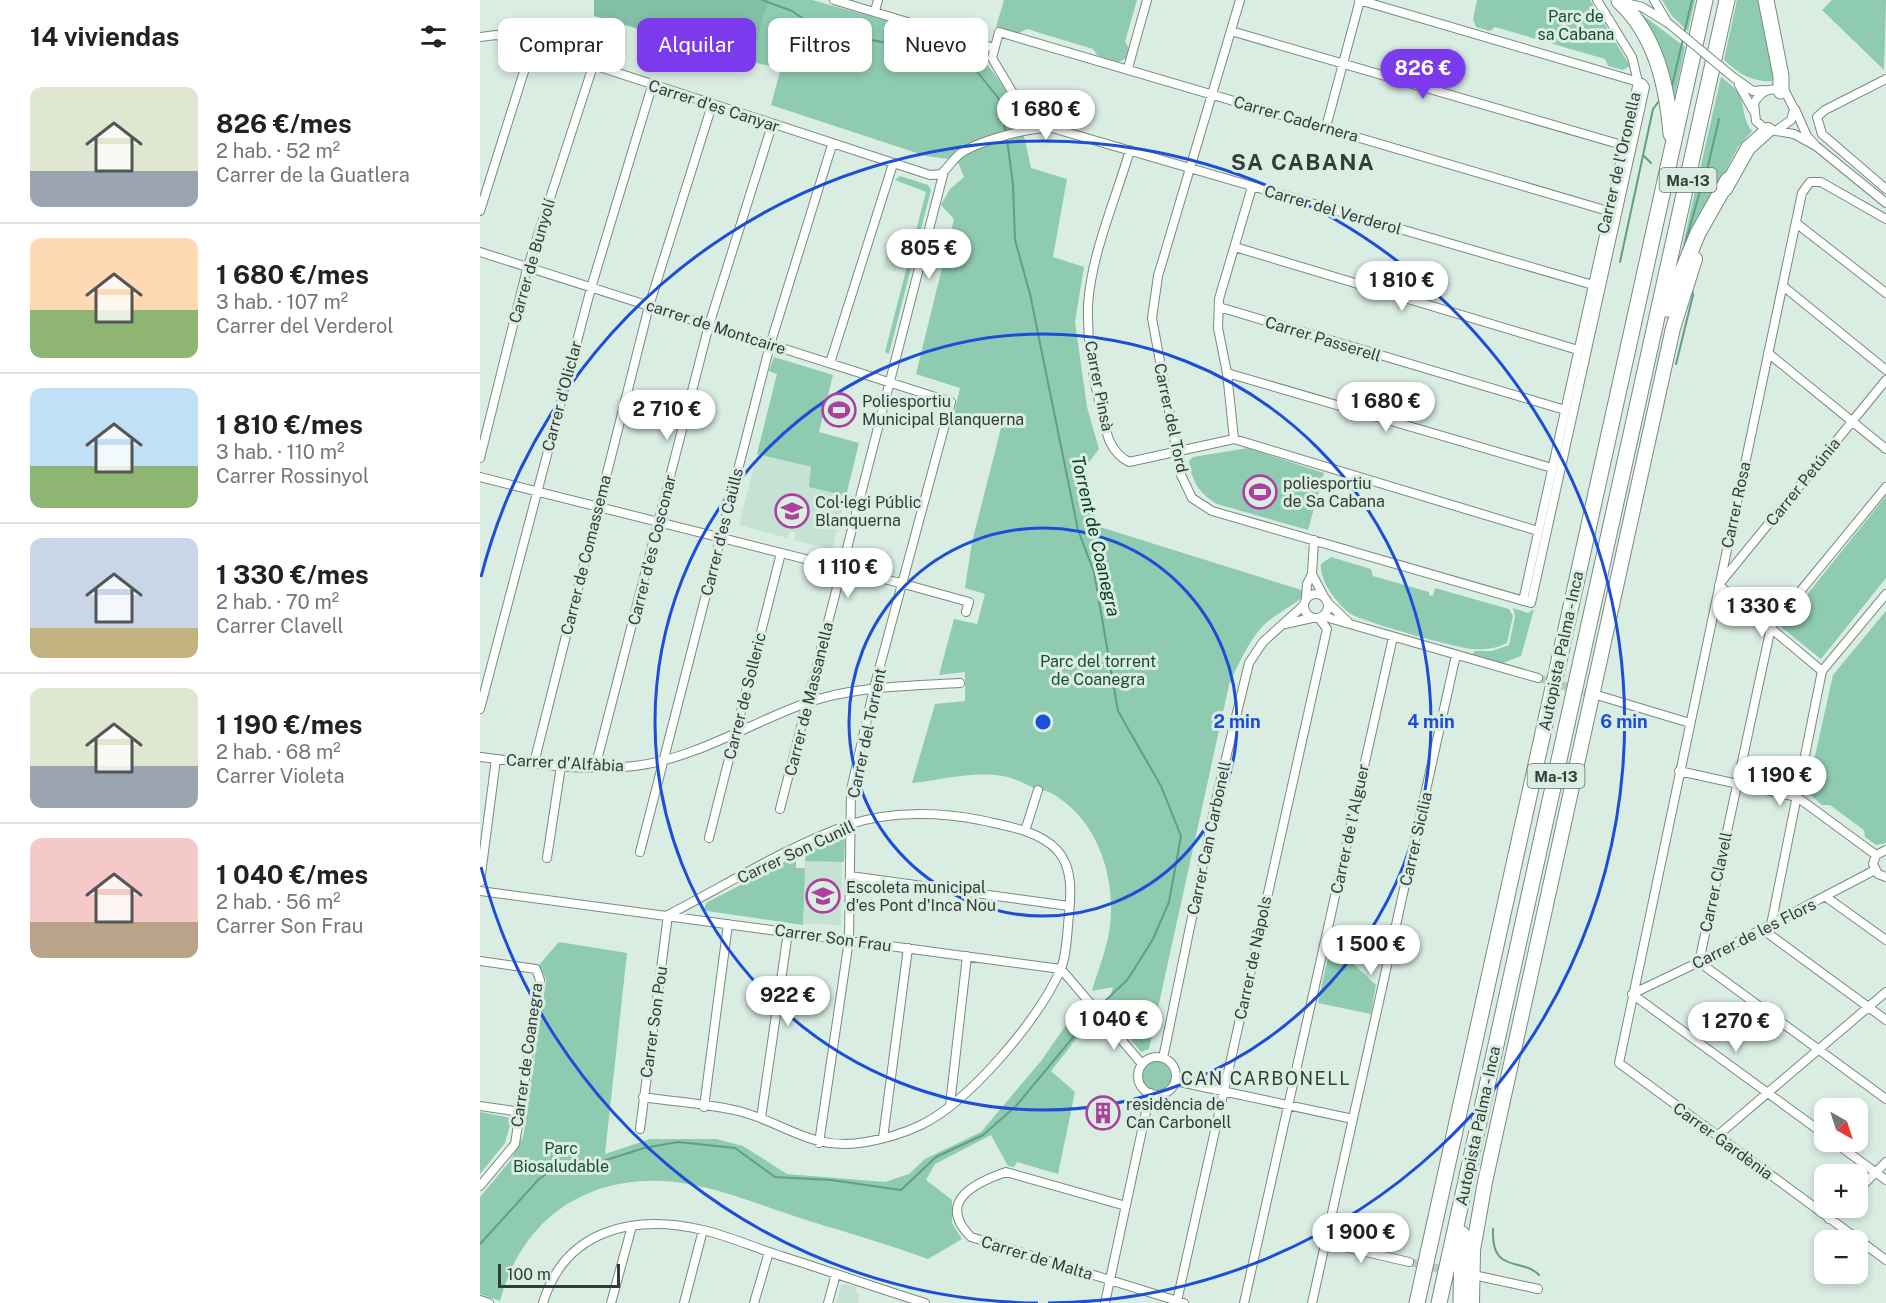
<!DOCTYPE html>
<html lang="es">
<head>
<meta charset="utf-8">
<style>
	:root { --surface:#fff; --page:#f2f2f2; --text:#222; --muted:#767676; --line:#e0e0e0; --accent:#7c3aed }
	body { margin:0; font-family:"Public Sans",sans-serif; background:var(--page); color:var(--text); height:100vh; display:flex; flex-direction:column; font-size:22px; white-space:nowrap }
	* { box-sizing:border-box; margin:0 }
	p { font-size:20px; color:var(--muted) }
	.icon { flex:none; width:33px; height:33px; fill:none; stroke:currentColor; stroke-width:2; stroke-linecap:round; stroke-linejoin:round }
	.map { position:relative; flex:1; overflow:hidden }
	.details { display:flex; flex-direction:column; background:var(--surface); width:480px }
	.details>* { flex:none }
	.top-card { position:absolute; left:18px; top:18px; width:570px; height:54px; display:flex; gap:12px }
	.needle { width:39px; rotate:141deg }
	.fabs { position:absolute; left:1334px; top:1098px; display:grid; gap:12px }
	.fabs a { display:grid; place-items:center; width:54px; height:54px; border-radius:12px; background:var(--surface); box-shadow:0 3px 9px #0003; font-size:30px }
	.scale { position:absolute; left:18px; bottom:15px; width:122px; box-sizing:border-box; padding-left:6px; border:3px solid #343b38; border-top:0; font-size:16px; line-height:21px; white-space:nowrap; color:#343b38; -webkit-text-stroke:4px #d9ede3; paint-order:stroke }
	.price { position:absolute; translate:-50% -51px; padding:0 14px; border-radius:21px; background:#fff; color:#222; font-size:20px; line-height:39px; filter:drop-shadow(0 2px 3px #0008) }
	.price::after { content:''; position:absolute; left:50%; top:36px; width:18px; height:14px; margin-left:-9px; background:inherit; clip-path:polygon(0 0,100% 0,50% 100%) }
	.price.current { background:var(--accent); color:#fff }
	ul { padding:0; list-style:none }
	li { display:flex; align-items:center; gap:18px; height:150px; padding:0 30px }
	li+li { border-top:2px solid var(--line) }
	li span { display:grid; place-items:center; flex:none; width:168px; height:120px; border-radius:12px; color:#555 }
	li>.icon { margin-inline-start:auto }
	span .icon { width:72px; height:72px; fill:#fffc; stroke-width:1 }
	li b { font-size:26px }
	h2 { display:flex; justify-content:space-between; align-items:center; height:72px; padding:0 30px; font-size:26px }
	.tag { padding:0 21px; border-radius:12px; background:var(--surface); box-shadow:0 3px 9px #0003; font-size:21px; line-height:54px }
	.tag.current { background:var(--accent); color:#fff }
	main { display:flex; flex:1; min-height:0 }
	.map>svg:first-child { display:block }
</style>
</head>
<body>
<main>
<section class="details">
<h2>14 viviendas<svg class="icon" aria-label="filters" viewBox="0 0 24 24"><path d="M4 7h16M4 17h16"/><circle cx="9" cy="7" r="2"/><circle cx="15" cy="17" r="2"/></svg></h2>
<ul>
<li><span style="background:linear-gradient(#dfe7d0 70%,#9aa5b1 0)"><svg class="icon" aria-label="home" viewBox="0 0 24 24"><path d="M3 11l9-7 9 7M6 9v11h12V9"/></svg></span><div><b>826 €/mes</b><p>2 hab. · 52 m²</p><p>Carrer de la Guatlera</p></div></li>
<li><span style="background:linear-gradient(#ffd9b3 60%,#8fb573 0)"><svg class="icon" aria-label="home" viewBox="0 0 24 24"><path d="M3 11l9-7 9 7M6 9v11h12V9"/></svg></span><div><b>1 680 €/mes</b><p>3 hab. · 107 m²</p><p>Carrer del Verderol</p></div></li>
<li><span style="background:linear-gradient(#bfe0f5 65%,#8fb573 0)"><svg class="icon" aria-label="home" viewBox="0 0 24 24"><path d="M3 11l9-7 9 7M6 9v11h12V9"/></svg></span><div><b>1 810 €/mes</b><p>3 hab. · 110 m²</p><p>Carrer Rossinyol</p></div></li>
<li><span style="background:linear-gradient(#c9d6e8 75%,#c2b280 0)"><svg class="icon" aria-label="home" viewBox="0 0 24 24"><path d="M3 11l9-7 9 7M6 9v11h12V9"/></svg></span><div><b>1 330 €/mes</b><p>2 hab. · 70 m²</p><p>Carrer Clavell</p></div></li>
<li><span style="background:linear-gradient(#dfe7d0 65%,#9aa5b1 0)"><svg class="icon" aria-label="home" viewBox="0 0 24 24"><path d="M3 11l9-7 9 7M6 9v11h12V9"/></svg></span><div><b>1 190 €/mes</b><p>2 hab. · 68 m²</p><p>Carrer Violeta</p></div></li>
<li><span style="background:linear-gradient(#f6c9c9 70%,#b9a48a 0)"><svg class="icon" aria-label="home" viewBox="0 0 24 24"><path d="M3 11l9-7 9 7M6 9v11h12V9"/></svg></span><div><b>1 040 €/mes</b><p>2 hab. · 56 m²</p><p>Carrer Son Frau</p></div></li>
</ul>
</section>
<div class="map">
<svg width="1406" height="1303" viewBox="0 0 1406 1303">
	<rect width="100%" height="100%" fill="#d9ede3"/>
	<path fill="#c6e2d5" d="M409,247L421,251L419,255L424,257L422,267L417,266L415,272L403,268Z
		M277,454L331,468L329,487L366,496L352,549L314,540L316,533L310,531L308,538L259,525Z
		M325,861H362L361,925L323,924Z
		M366,1284L377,1287L375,1293L380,1294L378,1303H356L361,1285Z"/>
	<path fill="#8fcbb1" d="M289,0H332L488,43C530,88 539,108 551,168L587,179L573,257L604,267L595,322L607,407L619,449L597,478L620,527L828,592C815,605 799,612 786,623C771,636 757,667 749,685L669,1049L661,1052L626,1009L633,987L612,991C618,969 628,947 630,925C636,875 616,816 569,792C565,790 561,791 556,789C545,784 535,778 522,776C492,771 462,780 432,783L455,704L485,701V672L459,675L474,619L497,624L505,594L485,588L492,542L521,428L474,413L480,388L436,374L474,219L461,205L470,189L484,177L477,160L446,156L291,105L301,68L271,62Z
		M524,0H657L645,42L649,48L646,58L639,62L618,56L613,49L547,29L539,33L516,27Z
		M997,0H1110L1150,66L1143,70L1128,66L1125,59L1015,27L1010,31L996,27L993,19Z
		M1182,0H1215L1208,31L1192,16Z
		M1257,0H1282L1296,81C1273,83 1261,75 1244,60Z
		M1352,0H1406L1404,70L1342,10Z
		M1160,13L1205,47L1194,100Z
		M1241,77C1246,81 1252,85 1256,90C1266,102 1261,118 1272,131L1258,147L1199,262Z
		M420,176L448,185L451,190L409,354L405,352L446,192L415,180Z
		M294,357L353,375L339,432L379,443L366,496L329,487L331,467L277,454L297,374L289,371Z
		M768,448L844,473L828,530L737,504C719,493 712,482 709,461L713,457Z
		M1406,496V578L1341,659L1301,627Z
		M851,557L891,569L893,576L949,592V595L953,596L955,588L1029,609L1033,616L1027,643C1016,649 1003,650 991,649C974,647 884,622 871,614C858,605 839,581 841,564Z
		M1033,608L1048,613L1054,609L1041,656L1023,663L993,654L994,651H1012L1029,645L1035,616Z
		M1406,611V843L1396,845L1385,837L1384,830L1350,805H1342L1327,792L1353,675Z
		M360,836L365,839L364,862L325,861L326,852Z
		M316,856V868H325L323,925L227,911L224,909L226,903Z
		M79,942L147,953L125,1154L170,1139H236L263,1146L307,1174L405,1182L429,1174L445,1159L501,1132L561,1061L600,1005L612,1019L571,1071L595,1092L578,1174L537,1162L534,1167L528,1166L511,1135L455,1164L446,1180L472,1200V1223L482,1239L448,1259C412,1246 376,1235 339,1224C295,1211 253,1192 208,1184C118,1168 43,1212 20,1301L0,1294V1197L30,1161L43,1137L66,979L59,965Z
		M851,943L896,985L891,1014L838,1003Z
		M661 1076a15 15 0 1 1 30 0a15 15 0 1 1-30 0Z
		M0,1112L32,1118L25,1143L0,1174Z"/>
	<path fill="#82bfa5" d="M114,0H289L271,62L114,16Z"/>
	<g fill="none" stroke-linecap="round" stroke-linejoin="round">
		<path stroke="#629e85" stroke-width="2" d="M282,0L312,11L340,30L443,50L491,64L519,99L526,134
			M1204,34L1212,0
			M1192,86L1203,39
			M527,139L533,185L535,240L550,294L598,530L614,572L638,711L681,786L701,836L689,902L673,939L648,979L618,1008
			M1163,155L1171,163
			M1220,174L1227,170L1239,119
			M1205,244L1224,177L1222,174
			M1140,262L1173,109L1179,101
			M1196,364L1213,295L1212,288
			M1013,1229C1011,1275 1042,1257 1059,1275
			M0,1244L59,1179L84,1162H120L164,1148L198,1142L255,1148L295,1177L351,1180L421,1190L456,1157L503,1135L536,1106L614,1012"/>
		<path stroke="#b8c9c1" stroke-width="8" stroke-dasharray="8 4" stroke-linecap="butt" d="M1058,678L1115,695
			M929,1262L970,1271"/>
		<defs>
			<path id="minor" d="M354,0L514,48
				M760,0L678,276L672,318L701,475L712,498L732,511L1051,603L1165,87L1162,83L879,0
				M1174,0L1187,22
				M1142,2L1162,7L1188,23
				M395,11L398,0
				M751,31L1142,145
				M0,37L16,35L28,37L450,175L461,174C468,168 473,159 481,153C499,141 549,127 572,128L1120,287
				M648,68L667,0
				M1253,77L1273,91L1284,90
				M1406,79L1345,110L1337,117L1342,134L1406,189
				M1259,85L1273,110
				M1315,109L1327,136L1336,146L1406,203
				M846,127L880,0
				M585,129L582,124L546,115L512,58L519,32L1128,211
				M1297,130L1311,120L1314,109L1306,93C1292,86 1280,90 1274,104L1276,121L1285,129L1314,134L1336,146
				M650,150C636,198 611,255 608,305C607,340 612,375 621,409C626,431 628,451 649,462L754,439L1058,531
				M0,211L52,46
				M1406,219L1341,182H1330L1322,193L1139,1063L1406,1260
				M1316,223L1406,293
				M755,247L1098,350
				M0,252L471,402L394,688L371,790L369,940L339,1143
				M1303,286L1406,370
				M739,307L1085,410
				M1288,353L1406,449
				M350,363L413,164
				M747,373L1072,468
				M754,439L747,373L738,328L739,299L772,187
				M0,458L47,269L113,66
				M0,477L424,584L489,602L486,612
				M1406,487L1291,627L1219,962L1406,1099
				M832,574L844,597
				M1241,582L1406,380
				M1239,585L1342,671
				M824 606a12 12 0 1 1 24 0a12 12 0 1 1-24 0Z
				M826,599L827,584L832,574L834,540
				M1043,601L1158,82L1152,57L1117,0
				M847,602L868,622
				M842,616L1058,678
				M805,624L832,618
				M1120,696L1210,723
				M0,709L111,288L172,86
				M0,757C51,763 104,772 155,766C217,758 268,724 326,703C375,686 428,686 480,683
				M54,763L169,306L232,105
				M115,768L229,325L292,125
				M1199,771L1317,797L1396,855
				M300,809L464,171
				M545,831L558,790
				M229,838L301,553
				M1406,850L1396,855L1393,864L1398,874L1406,877
				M160,852L290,345L352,145
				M67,858L81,766
				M370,876L589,906
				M0,882L16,759
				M0,891L581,969L662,1064
				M1346,897L1406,940
				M1291,925L1342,671L1406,594
				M1282,929L1406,1020
				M0,961L56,969L60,980L35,1144L0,1186
				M1152,994L1219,962L1395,870
				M1152,994L1344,1134
				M658 1076a19 19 0 1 1 38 0a19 19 0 1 1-38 0Z
				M683,1058L738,791L769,663L783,642L824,605
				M695,1081L873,1119
				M470,1105L487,956
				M0,1106L41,1112
				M224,1107L248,924
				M281,1118L308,932
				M160,1129L188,915C244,886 312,844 371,824C411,811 459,812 500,820C526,826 558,830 577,850C593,867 591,894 589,915C587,932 587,956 580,971C557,1021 490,1101 441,1125C424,1133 404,1139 386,1142C333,1152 307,1124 262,1112C233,1104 194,1102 163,1097
				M1237,1136L1406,992
				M403,1138L428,948
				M1354,1142L1406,1180
				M1377,1191L1406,1162
				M646,1206L526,1172C494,1183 456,1202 491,1237L704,1303
				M1349,1219L1361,1208
				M847,1243L929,1262
				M998,1276L1058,1289
				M0,1300L9,1303
				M697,1301L847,629L839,618
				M63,1303C85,1229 154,1214 223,1230C249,1236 275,1248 301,1256C349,1271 397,1288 445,1303
				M131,1303L152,1226
				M204,1303L223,1230
				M274,1303L289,1252
				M348,1303L356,1274
				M625,1303L670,1093
				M764,1303L913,637
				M832,1303L976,655"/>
			<path id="trunk" d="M1245,189L1268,148L1288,130
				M992,1303L993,1250L1005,1182L1193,328L1215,259"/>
			<path id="motorway" d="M1286,0L1301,76V91
				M1139,1C1176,35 1187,86 1191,134
				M1187,309L1218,233L1248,180
				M937,1303L1225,0
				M959,1303L1247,0
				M981,1303L982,1234"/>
		</defs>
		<use href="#minor" stroke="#788a81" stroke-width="10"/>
		<use href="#trunk" stroke="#788a81" stroke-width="16"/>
		<use href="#motorway" stroke="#788a81" stroke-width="17"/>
		<use href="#minor" stroke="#fff" stroke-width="8"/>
		<use href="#trunk" stroke="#fff" stroke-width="14"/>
		<use href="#motorway" stroke="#fff" stroke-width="15"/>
		<defs>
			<path id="minor-bridge" d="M1188,23L1253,77"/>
		</defs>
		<use href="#minor-bridge" stroke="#788a81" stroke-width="10" stroke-linecap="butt"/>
		<use href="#minor-bridge" stroke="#fff" stroke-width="8"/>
	</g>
	<g fill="none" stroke="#1d4ed8" stroke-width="3">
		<circle cx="563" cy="722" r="194"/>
		<circle cx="563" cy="722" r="388"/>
		<path d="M558 1303A581 581 0 0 1 1 867M1 577A581 581 0 1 1 568 1303"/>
	</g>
	<defs>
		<symbol id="stadium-ring" viewBox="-11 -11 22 22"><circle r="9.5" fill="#d9ede3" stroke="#ad3f9e" stroke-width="1.5"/><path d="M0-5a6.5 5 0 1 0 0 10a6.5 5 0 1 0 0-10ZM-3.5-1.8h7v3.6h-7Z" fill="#ad3f9e"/></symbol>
		<symbol id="school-ring" viewBox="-11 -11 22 22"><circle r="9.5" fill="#d9ede3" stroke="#ad3f9e" stroke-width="1.5"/><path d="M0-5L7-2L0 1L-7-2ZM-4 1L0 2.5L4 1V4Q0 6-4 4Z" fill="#ad3f9e"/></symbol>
		<symbol id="building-ring" viewBox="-11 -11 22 22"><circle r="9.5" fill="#d9ede3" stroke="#ad3f9e" stroke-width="1.5"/><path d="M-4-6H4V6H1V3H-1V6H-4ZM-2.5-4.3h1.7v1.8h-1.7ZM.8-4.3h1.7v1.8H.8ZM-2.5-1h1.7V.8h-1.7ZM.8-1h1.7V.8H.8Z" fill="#ad3f9e"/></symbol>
	</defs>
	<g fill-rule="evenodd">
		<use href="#stadium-ring" x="340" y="391" width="38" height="38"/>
		<use href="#stadium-ring" x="761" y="473" width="38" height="38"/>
		<use href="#school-ring" x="293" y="492" width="38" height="38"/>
		<use href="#school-ring" x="324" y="877" width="38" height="38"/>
		<use href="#building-ring" x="604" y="1094" width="38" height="38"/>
	</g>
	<g text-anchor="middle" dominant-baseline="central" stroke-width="6" stroke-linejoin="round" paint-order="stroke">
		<g fill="#d9ede3" stroke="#66706b" stroke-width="1.5">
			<rect x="1179.5" y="168" width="57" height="24" rx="4.5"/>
			<rect x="1047.5" y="764" width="57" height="24" rx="4.5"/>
		</g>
		<g font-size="15" font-weight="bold" fill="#343b38">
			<text x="1208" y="180">Ma-13</text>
			<text x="1076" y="776">Ma-13</text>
		</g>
		<g font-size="16" fill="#1a4b39" stroke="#d9ede3">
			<text x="1096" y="16">Parc de<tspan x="1096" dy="18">sa Cabana</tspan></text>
			<text x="618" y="661">Parc del torrent<tspan x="618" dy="18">de Coanegra</tspan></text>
			<text x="81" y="1148">Parc<tspan x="81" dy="18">Biosaludable</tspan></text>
		</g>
		<g font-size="16" fill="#343b38" stroke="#d9ede3">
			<text transform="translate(234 106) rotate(18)">Carrer d'es Canyar</text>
			<text transform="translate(816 119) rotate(16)">Carrer Cadernera</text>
			<text transform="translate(1139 163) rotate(-77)">Carrer de l'Oronella</text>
			<text transform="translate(853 210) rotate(16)">Carrer del Verderol</text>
			<text transform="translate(52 261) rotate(-74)">Carrer de Bunyolí</text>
			<text transform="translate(236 327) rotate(18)">carrer de Montcaire</text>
			<text transform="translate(843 339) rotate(17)">Carrer Passerell</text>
			<text transform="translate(619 386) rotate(79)">Carrer Pinsà</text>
			<text transform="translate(82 396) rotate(-75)">Carrer d'Oliclar</text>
			<text transform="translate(691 418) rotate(78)">Carrer del Tord</text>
			<text transform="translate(1323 482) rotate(-51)">Carrer Petúnia</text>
			<text transform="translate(1256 505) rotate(-78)">Carrer Rosa</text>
			<text transform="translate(242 532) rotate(-76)">Carrer d'es Caülls</text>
			<text transform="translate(172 550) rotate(-76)">Carrer d'es Cosconar</text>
			<text transform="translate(106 555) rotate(-76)">Carrer de Comassema</text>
			<text transform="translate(1081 651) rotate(-78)">Autopista Palma - Inca</text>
			<text transform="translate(265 696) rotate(-76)">Carrer de Solleric</text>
			<text transform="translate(329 699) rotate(-76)">Carrer de Massanella</text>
			<text transform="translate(387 733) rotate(-78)">Carrer del Torrent</text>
			<text transform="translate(85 763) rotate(3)">Carrer d'Alfàbia</text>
			<text transform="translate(870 829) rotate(-78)">Carrer de l'Alguer</text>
			<text transform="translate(729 838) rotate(-78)">Carrer Can Carbonell</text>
			<text transform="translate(936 839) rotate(-77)">Carrer Sicília</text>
			<text transform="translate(316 852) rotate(-25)">Carrer Son Cunill</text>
			<text transform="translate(1236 882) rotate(-78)">Carrer Clavell</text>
			<text transform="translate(1274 934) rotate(-27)">Carrer de les Flors</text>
			<text transform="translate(353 938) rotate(8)">Carrer Son Frau</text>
			<text transform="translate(773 958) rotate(-78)">Carrer de Nàpols</text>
			<text transform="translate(174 1022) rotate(-82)">Carrer Son Pou</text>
			<text transform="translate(47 1055) rotate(-82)">Carrer de Coanegra</text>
			<text transform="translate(998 1126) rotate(-78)">Autopista Palma - Inca</text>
			<text transform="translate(1243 1141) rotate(36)">Carrer Gardènia</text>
			<text transform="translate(557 1258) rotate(17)">Carrer de Malta</text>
		</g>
		<g font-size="16" fill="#343b38" stroke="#d9ede3" text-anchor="start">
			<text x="382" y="401">Poliesportiu<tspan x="382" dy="18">Municipal Blanquerna</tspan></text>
			<text x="803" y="483">poliesportiu<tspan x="803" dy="18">de Sa Cabana</tspan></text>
			<text x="335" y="502">Col·legi Públic<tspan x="335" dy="18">Blanquerna</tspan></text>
			<text x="366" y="887">Escoleta municipal<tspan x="366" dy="18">d'es Pont d'Inca Nou</tspan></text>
			<text x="646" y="1104">residència de<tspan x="646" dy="18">Can Carbonell</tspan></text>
		</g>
		<g font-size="18" font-style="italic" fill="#043a29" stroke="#d9ede3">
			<text transform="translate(616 536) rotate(77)">Torrent de Coanegra</text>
		</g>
		<g font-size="18" letter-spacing="1.5" fill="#343b38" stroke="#d9ede3">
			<text x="786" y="1078">CAN CARBONELL</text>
		</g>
		<g font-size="22" font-weight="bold" letter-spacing="1.5" fill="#343b38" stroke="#d9ede3">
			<text x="823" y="162">SA CABANA</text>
		</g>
	</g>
	<circle cx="563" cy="722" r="9" fill="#1d4ed8" stroke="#d9ede3" stroke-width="3"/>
	<g font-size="18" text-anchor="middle" font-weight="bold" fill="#1d4ed8" stroke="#d9ede3" stroke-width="6" stroke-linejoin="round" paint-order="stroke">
		<text x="757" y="728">2 min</text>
		<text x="951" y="728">4 min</text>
		<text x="1144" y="728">6 min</text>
	</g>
</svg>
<div class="fabs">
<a><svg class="needle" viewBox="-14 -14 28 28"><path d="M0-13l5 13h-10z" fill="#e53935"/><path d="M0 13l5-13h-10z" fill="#767676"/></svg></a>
<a>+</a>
<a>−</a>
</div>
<div class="scale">100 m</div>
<b class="price current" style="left:943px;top:100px">826 €</b>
<b class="price" style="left:566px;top:141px">1 680 €</b>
<b class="price" style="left:449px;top:280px">805 €</b>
<b class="price" style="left:922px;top:312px">1 810 €</b>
<b class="price" style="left:906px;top:433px">1 680 €</b>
<b class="price" style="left:187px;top:441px">2 710 €</b>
<b class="price" style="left:368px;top:599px">1 110 €</b>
<b class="price" style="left:1282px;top:638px">1 330 €</b>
<b class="price" style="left:1300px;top:807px">1 190 €</b>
<b class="price" style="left:891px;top:976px">1 500 €</b>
<b class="price" style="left:308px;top:1027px">922 €</b>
<b class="price" style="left:634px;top:1051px">1 040 €</b>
<b class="price" style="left:1256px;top:1053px">1 270 €</b>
<b class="price" style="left:881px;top:1264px">1 900 €</b>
<div class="top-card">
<a class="tag">Comprar</a>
<a class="tag current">Alquilar</a>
<a class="tag">Filtros</a>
<a class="tag">Nuevo</a>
</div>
</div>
</main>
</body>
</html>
